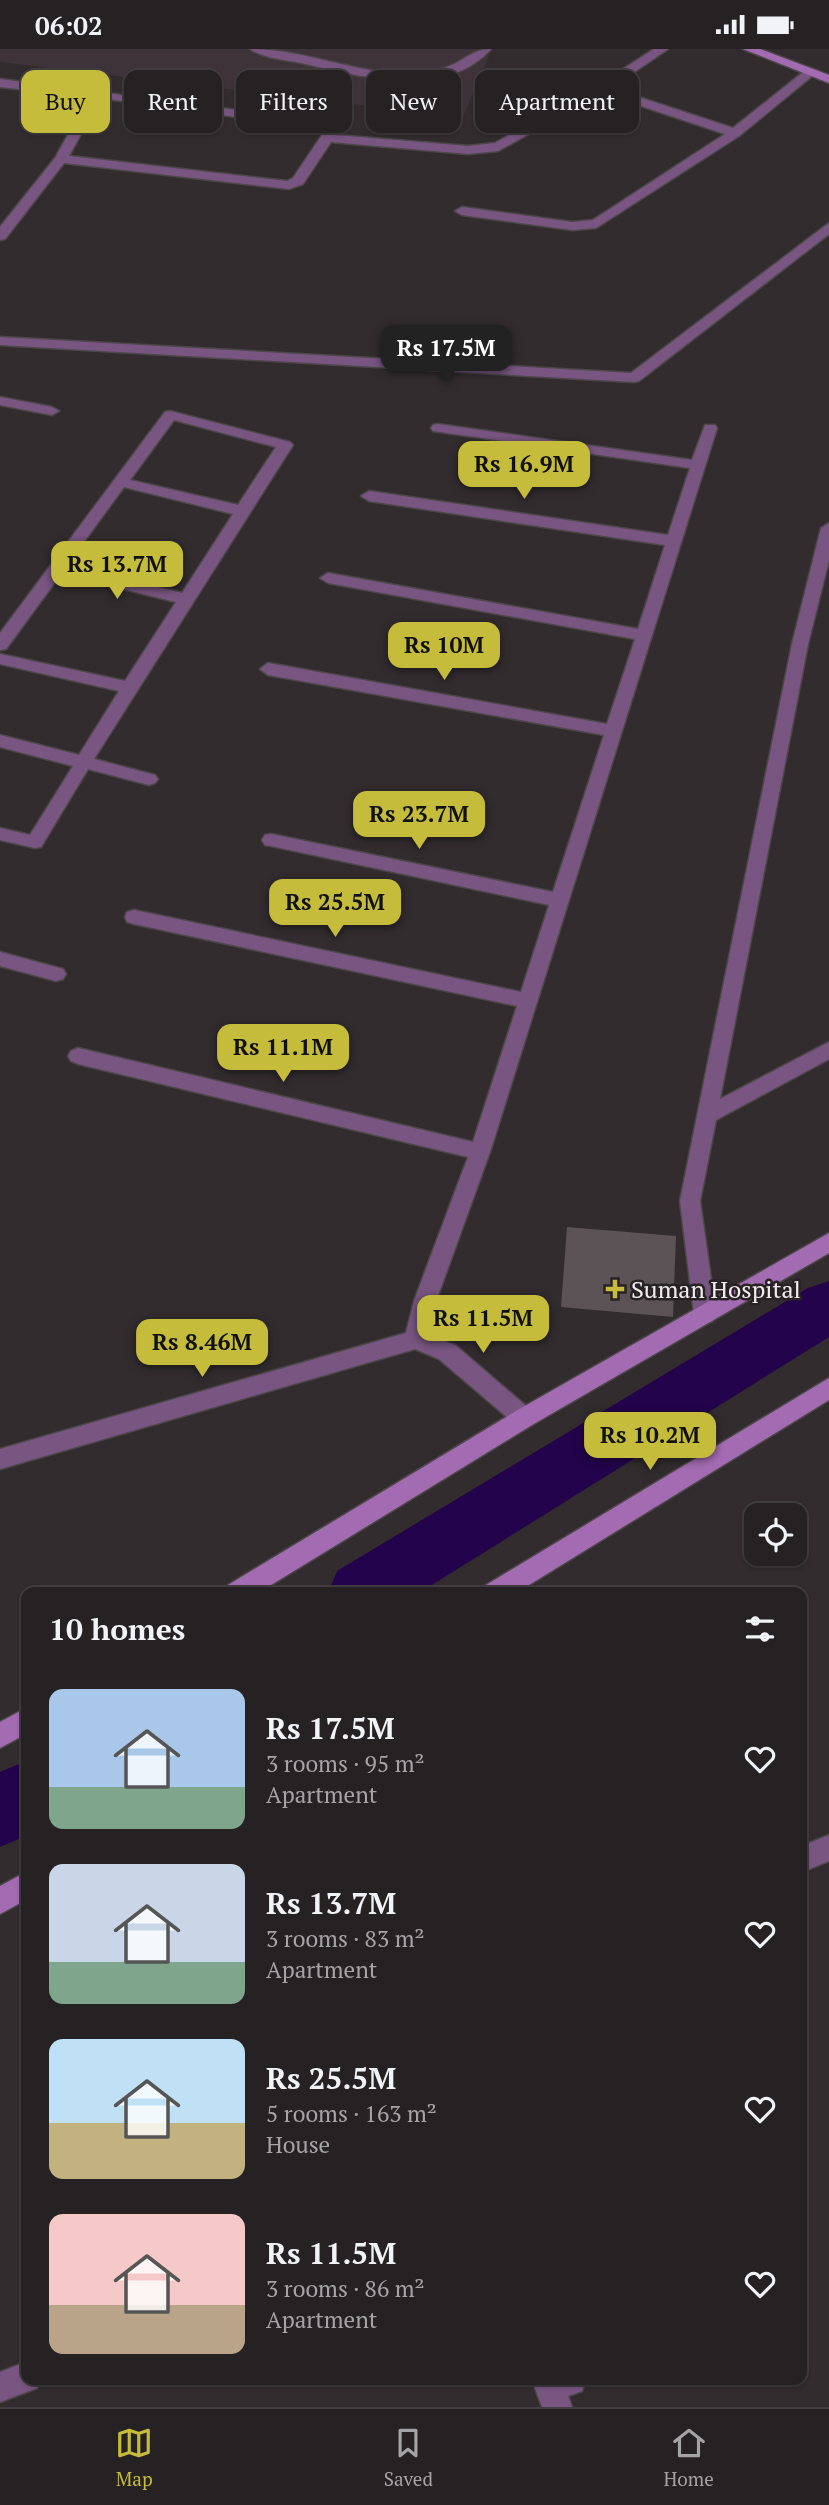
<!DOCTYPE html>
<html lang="en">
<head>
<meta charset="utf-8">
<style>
	:root { --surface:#262123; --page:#322e30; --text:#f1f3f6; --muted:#a4a3a6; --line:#423e41; --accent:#c6bc3c }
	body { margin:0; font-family:"PT Serif",serif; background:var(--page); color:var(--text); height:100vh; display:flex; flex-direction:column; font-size:26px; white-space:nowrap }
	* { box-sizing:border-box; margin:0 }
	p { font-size:23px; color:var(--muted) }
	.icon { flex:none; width:38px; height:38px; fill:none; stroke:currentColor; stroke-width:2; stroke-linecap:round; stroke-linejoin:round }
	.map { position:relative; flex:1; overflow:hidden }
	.sheet { position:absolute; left:21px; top:1538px; width:786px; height:798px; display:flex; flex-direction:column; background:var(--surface); border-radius:14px; box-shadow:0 2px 5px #0004,0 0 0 2px var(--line) }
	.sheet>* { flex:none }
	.top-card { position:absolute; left:21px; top:21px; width:788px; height:63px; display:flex; gap:14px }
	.buttons { position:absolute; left:744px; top:1454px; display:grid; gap:14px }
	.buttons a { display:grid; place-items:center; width:63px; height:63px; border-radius:14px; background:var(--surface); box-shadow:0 2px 5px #0004,0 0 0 2px var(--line); font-size:35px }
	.price { position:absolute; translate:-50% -60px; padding:0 16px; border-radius:14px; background:var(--accent); color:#111; font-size:23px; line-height:46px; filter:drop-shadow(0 2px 4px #0008) }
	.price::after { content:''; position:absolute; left:50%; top:42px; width:21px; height:16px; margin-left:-10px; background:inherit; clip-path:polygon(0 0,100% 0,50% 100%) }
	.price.active { background:#222; color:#fff }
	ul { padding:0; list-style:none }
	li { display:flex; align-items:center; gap:21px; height:175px; padding:0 28px }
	li span { display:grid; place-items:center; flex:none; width:196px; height:140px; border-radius:14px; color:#555 }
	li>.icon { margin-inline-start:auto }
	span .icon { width:84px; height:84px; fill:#fffc; stroke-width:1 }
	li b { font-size:30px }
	h2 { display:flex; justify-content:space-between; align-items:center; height:84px; padding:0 28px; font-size:30px }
	.tag { padding:0 24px; border-radius:14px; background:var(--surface); box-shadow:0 2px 5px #0004,0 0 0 2px var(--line); font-size:24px; line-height:63px }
	.tag.active { background:var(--accent); color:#111 }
	.status { display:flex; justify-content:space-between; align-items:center; height:49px; padding:0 35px; background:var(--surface); direction:ltr }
	.status svg { height:19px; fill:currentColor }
	.tab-bar { display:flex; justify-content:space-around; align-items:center; height:98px; border-top:2px solid var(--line); background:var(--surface); font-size:19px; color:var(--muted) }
	.tab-bar a { display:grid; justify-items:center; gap:4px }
	.tab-bar .active { color:var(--accent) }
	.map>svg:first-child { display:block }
</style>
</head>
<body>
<div class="status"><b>06:02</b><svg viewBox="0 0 49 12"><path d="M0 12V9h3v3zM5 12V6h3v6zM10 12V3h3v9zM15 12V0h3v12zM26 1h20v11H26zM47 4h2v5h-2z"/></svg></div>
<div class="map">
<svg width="829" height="2358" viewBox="0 0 829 2358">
	<rect width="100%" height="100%" fill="#322c2f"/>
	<path fill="#3f333a" d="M0,0H492L463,68L0,13Z"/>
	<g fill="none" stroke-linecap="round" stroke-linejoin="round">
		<path fill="#23044c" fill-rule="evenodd" d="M829,1232V1288L419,1544H328L337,1522L808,1239Z
			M26,1712V1787L0,1798V1723Z"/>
	</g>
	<path fill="#5b5355" d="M567,1178L676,1187L673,1268L561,1258Z"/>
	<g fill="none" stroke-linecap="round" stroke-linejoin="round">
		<defs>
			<path id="street" d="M250,0C304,0 356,25 410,25C425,24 439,22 452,16C467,9 475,0 491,0C444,52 360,27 301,14C286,11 262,9 250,0Z
				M654,0H668L611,39L733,79L807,20L817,23L739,87L596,179L572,181L462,166L455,162L462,158L572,173L593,171L725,85L602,44L498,102L468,105L331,93L303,135L289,140L64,114L5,190L0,191V178L55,109L89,48L0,38V30L326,73L335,80V86L468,97L495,94L597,37ZM101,49L322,80L324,83L293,129L287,132L69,107Z
				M829,174V185L639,332L634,333L0,296V288L631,324Z
				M0,348L52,358L59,362L52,366L0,356Z
				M170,362L290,393L293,396L94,710L155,726L158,730L155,734L149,736L88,720L41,798L35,799L0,791V779L30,786L73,717L0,698V686L79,706L119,642L0,615V605L125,632L176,553L61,525L6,600L0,601V584L165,363ZM174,371L276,398L238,456L130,431ZM124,438L233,465L182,544L67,516Z
				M438,375L692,411L705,376H715L717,379L490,1103L436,1252L427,1286L455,1296L532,1362L535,1369L532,1376L524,1379L516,1376L439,1310L415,1300L0,1420V1400L406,1284L414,1252L468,1108L78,1015L71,1012L68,1007L71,1002L78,999L473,1093L517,957L134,875L127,873L125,868L127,863L134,861L521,943L549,856L271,797L265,796L262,791L265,786L271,785L553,843L604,686L268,626L260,620L268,614L607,675L635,590L328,534L320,529L328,524L638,580L665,496L369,452L361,447L369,442L668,486L690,419L433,382L431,379L433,376Z
				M829,474V511L808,595L720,1050L829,993V1010L716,1071L700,1152L716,1265L713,1272L705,1274L697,1272L694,1265L680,1152L792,595L821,479Z
				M0,903L63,920L66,925L63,930L56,932L0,917Z
				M829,1786V1812L802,1823V1797Z
				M26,2313V2331H40L37,2339L0,2353V2323Z
				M532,2331H586L582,2342L568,2347L572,2358H542Z"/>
			<path id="secondary" d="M743,0H760L829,26V34Z
				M829,1184V1204L532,1376L258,1544H224L228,1536L516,1362Z
				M829,1329V1351L516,1544H482L486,1536Z
				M26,1659V1685L0,1699V1673Z
				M26,1823V1851L0,1865V1837Z"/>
		</defs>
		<use href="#street" stroke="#4d474a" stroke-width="3"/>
		<use href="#secondary" stroke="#4d474a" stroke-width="3"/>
		<use href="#street" fill="#795682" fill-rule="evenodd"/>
		<use href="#secondary" fill="#a36bb2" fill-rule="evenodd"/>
	</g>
	<path fill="#c6bc3c" stroke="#282225" stroke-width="2.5" d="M611.5 1229.5h7v7h7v7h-7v7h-7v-7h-7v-7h7z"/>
	<g text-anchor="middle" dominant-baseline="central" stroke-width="5" stroke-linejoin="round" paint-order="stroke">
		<g font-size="24" fill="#f0ecee" stroke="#282225" text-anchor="start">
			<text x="631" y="1240">Suman Hospital</text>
		</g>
	</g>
</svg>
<div class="buttons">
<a><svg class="icon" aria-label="locate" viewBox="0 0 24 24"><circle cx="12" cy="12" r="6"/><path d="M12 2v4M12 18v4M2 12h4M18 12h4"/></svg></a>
</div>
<b class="price active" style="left:446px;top:336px">Rs 17.5M</b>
<b class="price" style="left:524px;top:452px">Rs 16.9M</b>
<b class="price" style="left:117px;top:552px">Rs 13.7M</b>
<b class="price" style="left:444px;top:633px">Rs 10M</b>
<b class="price" style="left:419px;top:802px">Rs 23.7M</b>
<b class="price" style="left:335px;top:890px">Rs 25.5M</b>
<b class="price" style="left:283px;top:1035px">Rs 11.1M</b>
<b class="price" style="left:483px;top:1306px">Rs 11.5M</b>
<b class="price" style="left:202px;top:1330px">Rs 8.46M</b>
<b class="price" style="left:650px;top:1423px">Rs 10.2M</b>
<div class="top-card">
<a class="tag active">Buy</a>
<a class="tag">Rent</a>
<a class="tag">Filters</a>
<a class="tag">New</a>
<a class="tag">Apartment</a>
</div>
<section class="sheet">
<h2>10 homes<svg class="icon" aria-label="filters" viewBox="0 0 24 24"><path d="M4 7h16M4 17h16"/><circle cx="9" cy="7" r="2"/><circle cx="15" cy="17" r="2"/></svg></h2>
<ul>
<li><span style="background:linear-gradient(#a9c7e8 70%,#7fa58c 0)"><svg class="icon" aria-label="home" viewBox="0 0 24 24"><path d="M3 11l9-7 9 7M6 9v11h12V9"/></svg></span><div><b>Rs 17.5M</b><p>3 rooms · 95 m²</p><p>Apartment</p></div><svg class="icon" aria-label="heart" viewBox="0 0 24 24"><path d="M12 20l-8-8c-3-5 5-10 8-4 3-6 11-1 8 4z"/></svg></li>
<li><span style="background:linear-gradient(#c9d6e8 70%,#7fa58c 0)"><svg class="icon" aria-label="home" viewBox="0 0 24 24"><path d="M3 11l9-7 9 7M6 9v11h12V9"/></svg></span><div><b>Rs 13.7M</b><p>3 rooms · 83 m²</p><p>Apartment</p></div><svg class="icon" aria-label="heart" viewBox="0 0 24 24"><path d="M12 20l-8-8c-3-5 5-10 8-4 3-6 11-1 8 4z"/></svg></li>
<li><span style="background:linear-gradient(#bfe0f5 60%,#c2b280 0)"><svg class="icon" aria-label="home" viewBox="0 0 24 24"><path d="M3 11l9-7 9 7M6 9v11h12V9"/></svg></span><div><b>Rs 25.5M</b><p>5 rooms · 163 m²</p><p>House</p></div><svg class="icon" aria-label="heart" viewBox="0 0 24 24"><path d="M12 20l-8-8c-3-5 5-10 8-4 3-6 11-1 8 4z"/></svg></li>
<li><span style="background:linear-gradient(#f6c9c9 65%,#b9a48a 0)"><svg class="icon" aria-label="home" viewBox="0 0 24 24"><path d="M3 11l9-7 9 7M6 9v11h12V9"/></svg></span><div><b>Rs 11.5M</b><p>3 rooms · 86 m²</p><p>Apartment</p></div><svg class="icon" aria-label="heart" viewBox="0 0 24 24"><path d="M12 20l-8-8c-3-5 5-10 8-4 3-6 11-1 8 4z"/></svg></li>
</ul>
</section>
</div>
<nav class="tab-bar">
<a class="active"><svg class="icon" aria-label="map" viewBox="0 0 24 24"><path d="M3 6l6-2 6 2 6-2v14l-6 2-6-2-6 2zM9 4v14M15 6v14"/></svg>Map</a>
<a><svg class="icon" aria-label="saved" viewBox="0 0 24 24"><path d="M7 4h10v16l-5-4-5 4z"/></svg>Saved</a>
<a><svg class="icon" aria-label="home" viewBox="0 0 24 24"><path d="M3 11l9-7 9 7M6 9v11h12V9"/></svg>Home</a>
</nav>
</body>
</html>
